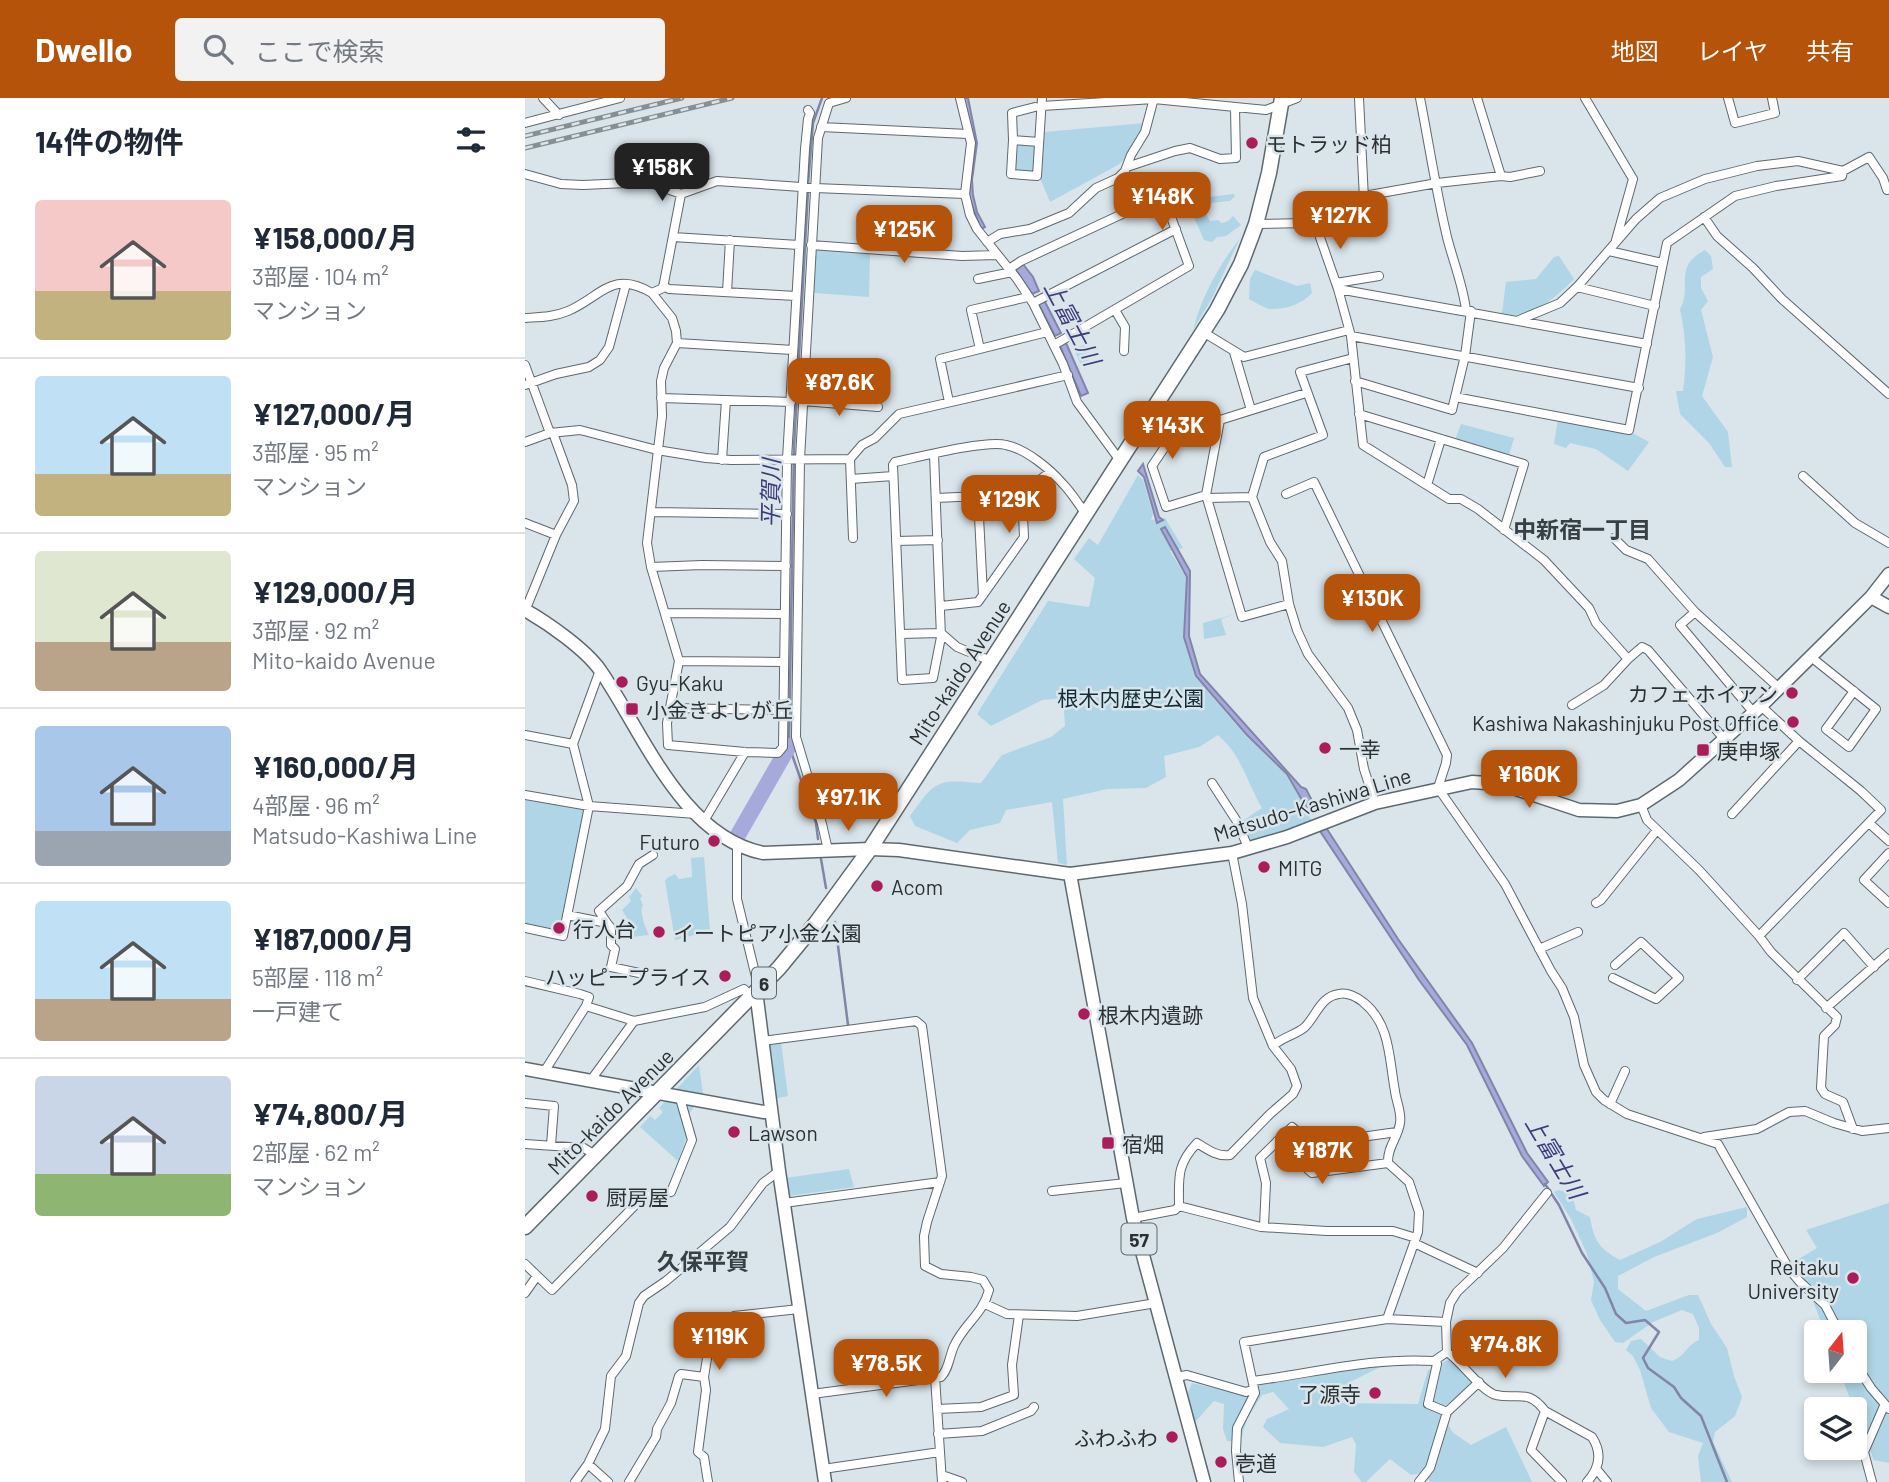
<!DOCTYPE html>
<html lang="ja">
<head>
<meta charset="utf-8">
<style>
	:root { --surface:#fff; --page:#f2f2f3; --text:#1f2937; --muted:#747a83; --line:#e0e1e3; --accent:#b45309 }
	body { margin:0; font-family:Barlow,"Noto Sans JP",sans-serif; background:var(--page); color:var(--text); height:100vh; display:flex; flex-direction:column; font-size:26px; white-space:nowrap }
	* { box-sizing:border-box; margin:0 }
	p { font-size:23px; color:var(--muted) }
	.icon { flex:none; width:38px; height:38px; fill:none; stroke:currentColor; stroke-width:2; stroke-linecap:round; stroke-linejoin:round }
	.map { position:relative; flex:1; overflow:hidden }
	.details { display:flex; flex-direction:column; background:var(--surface); width:525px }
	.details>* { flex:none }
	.needle { width:46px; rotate:17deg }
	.tools { position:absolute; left:1279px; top:1222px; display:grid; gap:14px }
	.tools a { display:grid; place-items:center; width:63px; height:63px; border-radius:7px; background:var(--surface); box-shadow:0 4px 10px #0003; font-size:35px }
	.price { position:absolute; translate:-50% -60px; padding:0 16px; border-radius:14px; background:var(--accent); color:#fff; font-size:23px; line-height:46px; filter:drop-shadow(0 2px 4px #0008) }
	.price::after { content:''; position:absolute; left:50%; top:42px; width:21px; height:16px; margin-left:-10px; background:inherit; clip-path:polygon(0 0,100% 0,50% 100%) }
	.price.selected { background:#222; color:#fff }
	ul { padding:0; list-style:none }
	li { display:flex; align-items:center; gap:21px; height:175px; padding:0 35px }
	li+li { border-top:2px solid var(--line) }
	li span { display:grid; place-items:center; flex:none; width:196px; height:140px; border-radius:7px; color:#555 }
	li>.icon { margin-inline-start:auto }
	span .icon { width:84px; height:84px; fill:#fffc; stroke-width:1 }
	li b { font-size:30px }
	h2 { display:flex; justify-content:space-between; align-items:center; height:84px; padding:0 35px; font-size:30px }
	header { display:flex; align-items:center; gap:42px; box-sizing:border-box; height:98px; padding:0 35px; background:var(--accent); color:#fff }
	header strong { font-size:33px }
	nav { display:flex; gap:38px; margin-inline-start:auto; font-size:24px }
	.search { width:490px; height:63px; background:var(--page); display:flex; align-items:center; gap:18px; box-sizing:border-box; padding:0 24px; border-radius:7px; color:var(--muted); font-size:26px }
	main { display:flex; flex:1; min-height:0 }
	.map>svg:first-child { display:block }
</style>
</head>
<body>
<header>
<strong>Dwello</strong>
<div class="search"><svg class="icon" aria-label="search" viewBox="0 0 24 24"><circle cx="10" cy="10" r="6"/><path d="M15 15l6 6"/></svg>ここで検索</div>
<nav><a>地図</a><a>レイヤ</a><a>共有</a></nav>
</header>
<main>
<section class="details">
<h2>14件の物件<svg class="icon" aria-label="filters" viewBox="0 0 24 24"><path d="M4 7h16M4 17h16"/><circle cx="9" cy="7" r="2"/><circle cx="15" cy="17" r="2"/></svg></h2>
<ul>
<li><span style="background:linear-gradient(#f6c9c9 65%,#c2b280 0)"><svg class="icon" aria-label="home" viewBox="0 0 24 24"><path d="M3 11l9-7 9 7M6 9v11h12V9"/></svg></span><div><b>¥158,000/月</b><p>3部屋 · 104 m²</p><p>マンション</p></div></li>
<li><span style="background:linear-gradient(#bfe0f5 70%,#c2b280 0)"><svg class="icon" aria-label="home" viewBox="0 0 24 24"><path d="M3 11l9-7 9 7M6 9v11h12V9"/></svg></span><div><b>¥127,000/月</b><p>3部屋 · 95 m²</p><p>マンション</p></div></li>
<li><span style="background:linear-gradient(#dfe7d0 65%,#b9a48a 0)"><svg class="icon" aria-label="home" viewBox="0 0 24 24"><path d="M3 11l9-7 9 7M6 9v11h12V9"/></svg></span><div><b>¥129,000/月</b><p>3部屋 · 92 m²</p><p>Mito-kaido Avenue</p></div></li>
<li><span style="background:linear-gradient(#a9c7e8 75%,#9aa5b1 0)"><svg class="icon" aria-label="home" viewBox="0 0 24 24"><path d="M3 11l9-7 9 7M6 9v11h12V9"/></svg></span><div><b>¥160,000/月</b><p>4部屋 · 96 m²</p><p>Matsudo-Kashiwa Line</p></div></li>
<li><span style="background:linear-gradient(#bfe0f5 70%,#b9a48a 0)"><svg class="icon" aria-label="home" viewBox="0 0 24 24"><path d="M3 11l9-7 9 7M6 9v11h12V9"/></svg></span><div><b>¥187,000/月</b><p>5部屋 · 118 m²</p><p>一戸建て</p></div></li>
<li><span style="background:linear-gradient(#c9d6e8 70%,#8fb573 0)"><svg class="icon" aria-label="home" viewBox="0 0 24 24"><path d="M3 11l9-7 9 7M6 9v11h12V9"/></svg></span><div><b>¥74,800/月</b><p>2部屋 · 62 m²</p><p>マンション</p></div></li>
</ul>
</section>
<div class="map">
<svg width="1364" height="1384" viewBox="0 0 1364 1384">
	<rect width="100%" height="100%" fill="#d9e5eb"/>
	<path fill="#afd5e6" d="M620,25L600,61L593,67L525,104L515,80L519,34Z
		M493,46L509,47V74L499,76L490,74Z
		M709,96L710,98L705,103L685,105L682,108V118L685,123L693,122L697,125L703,123L708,118L716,127L701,138L692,139L687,144L679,142L665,110L667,101Z
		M715,140L687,200L668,232C677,197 694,168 715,140Z
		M292,150L345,154L344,199L290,195L287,192L289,153Z
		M1180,152L1186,158L1188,171L1176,179V190L1183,203L1176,212L1188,259L1177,298L1203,334L1207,369H1200L1184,345L1155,316L1151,293H1158C1162,265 1161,238 1155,211C1168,189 1147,169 1180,152Z
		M1034,158L1049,181C1031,199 1005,224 977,215L981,184L1011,181L1029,159Z
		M730,172L772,188L785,185L787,195C778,206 759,212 745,211C739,210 730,204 724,201L725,181Z
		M564,245V269L556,267L549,251Z
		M1033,321L1104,333L1124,344L1103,373L1071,351L1045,345L1041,350L1029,346Z
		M936,326L989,340L984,357L930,342Z
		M613,377L618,382L628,416L626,422L640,420L658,450L645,453L661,479L663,490L660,546L670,579L721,638L761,676L787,723L724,744L716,724L737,710C721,683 718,659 693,637L674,649L639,658L641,679L621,690L582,691L538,701L542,767L533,765L527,704L481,712L475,725L445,732L432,745L390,728L385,718C411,682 411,681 456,685L477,657L526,639L540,628L538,600L517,602L466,628L452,616L523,503L564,509L570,480L549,461L564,440L573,447Z
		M711,516L696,521L701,537L679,541L678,525Z
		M0,700L57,711L59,715L37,834L0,826Z
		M179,759L185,833L150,842L140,783L142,780L150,776L154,781L167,779L166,760Z
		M111,790L117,798L115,801L118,807C114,813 120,829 124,837L107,839L102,828L104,823L97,812L106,803L104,799Z
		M256,944L263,998L249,1001L242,950L248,945Z
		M174,967L178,995L160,1022L162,1038L153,1063L115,1029L125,1018L130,1022L138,1014L134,1010Z
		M324,1071L329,1089L263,1098L260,1080Z
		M1033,1092L1047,1096L1051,1112L1065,1119C1069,1142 1073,1150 1095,1162L1135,1144L1172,1121L1222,1109V1119L1192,1135L1129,1159L1093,1178V1191L1121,1213L1164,1197H1173L1186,1226L1202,1250L1209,1278L1217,1299L1210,1318L1190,1334L1188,1344L1207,1384H1176L1173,1358L1178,1345L1144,1334L1126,1310L1115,1272L1108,1258L1101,1252L1106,1243L1116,1241L1135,1259L1147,1263C1162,1257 1159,1249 1174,1242V1230L1168,1216L1157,1212L1128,1224L1098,1245L1090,1244L1075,1222L1066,1202L1069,1184L1062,1156L1046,1121L1029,1094Z
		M1364,1105V1365L1349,1362L1314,1272H1330V1234H1300L1272,1162L1292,1150L1281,1132Z
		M925,1261L948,1285L916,1311L927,1334L946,1347L981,1329L1007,1384H906L897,1375L886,1377L865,1361L841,1384H837L829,1374L831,1346L827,1339L798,1349L755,1345L738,1329L742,1321L764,1311L748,1294L737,1297L722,1321L715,1344L702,1343L698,1331L699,1306L689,1303L670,1324L662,1297L667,1285L719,1297L735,1287L859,1267L823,1285L815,1305L893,1306L903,1272Z"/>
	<path fill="#a6aadb" stroke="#8185a8" stroke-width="2" d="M438,0H443L452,45L447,82L448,97L452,114L460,129L456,131L444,99L447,60Z
		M498,166L508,179L514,193L507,196L491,172Z
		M519,202L536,235L530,238L513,205Z
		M541,245L563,295L556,298L535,248Z
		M618,366L634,419L638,422L632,425L619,379L613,373Z
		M640,429L665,473L664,538L675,576L776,689L781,691L793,714L785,716L762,676L722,637L671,578L659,539L662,479L636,431Z
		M800,728L873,841L947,945L1002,1055L1023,1084L1019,1088L997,1058L942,947L894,882L793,730Z"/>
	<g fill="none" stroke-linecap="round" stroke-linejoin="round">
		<path stroke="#8185a8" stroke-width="2.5" d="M283,86L288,25L297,0
			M283,93L269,349L264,648L291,725L293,741
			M296,761L301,790
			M310,824L323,927
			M1020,1086L1034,1107L1057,1155L1080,1190L1091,1216L1101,1225L1120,1222L1134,1234L1118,1260L1123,1270L1149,1289L1156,1300L1176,1318L1202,1384"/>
		<path stroke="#a6aadb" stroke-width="16" d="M213,737L264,648"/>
		<defs>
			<path id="street" d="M18,0L34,17
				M435,0L446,45L440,96L445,117L452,131L492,181L508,205L538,266L552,304L596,364
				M895,0C904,46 911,93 922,139C928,163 938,187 941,212
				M952,0L976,78
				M1060,0L1108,81L1091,142
				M1203,0L1210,25L1250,15L1247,0
				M517,8L629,1L741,12L772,0
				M0,25L95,0
				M296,29L443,36
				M488,42L487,15L510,9
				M514,44L488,42L486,76L512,78L517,0
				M602,69L650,53L665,50L695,61L711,60L710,10
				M0,76L36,86L58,87L123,84L156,96L192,83L290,90L440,96
				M839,98L912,85L976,78L985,79L1015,73
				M1179,119L1192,138L1228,170L1257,201L1364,296
				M790,125L813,191
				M731,126L832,124L840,121L834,0
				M148,139L274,147
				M462,144L475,136L505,131L544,115L571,90L593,80L600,73L606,57L620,34L629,0
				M286,147L437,158L472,157
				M1084,153L1137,165
				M484,171L496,163L638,97L664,168L529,247
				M453,181L487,174
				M811,185L854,178
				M138,188L144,191L271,198
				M1052,189L1130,208
				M202,194L205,142
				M127,195L147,220L151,233L152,245L139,270L136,283L137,318L122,445L126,469L154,563L142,625L143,647L220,654L253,655L258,649L262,361L280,51L283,21L285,15L283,12
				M508,205L651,131
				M590,212L600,229L599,253
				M0,220C15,219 29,219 43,213C76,199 87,171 127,195L138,190L156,96
				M994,222L1035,205L1052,189L1111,121L1135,100L1180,81L1232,68L1273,63L1318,73
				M678,234L719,259L824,232
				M826,238L1114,290
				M152,245L268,252
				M455,251L446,212L503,199
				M709,254L726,312
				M828,260L775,274L798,337L739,359L727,399L745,444L757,463L764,506L772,532L783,556L823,610L832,632L839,671L850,705
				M0,267L25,335
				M830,283L927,312L940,258L946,213
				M0,287L31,276L64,269L75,262L84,249L101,186
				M930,299L1104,332L1142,145L1210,98L1251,88L1317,78L1318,73L1344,59L1358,80L1362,92
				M136,300L266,304
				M278,303L353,309
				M424,304L415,261L522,234
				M834,316L999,366L979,432
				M0,344L25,335L55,332L132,352L181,360L206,362L325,361L337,347L350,340L374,316L543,277
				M409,356L416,539L408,580L377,582L368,367L370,364C394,359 460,342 481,347C501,351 525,371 538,386C547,395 553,406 561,416
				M325,361L328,440
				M197,362L201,302
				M1278,378L1330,425L1364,445
				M326,381L368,378
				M902,387L916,341
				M497,396L525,374
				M761,396L789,384L922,657L921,665L913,690L980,786L1026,873L1037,890L1049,919L1059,967L1071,994L1079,1002L1102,1016L1193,1046L1264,1171L1274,1183L1300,1207L1314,1234
				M681,397L641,409L627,368L658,322L693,326
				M453,399L458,497
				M411,400L497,396L499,439L453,504L416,508
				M682,400L727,399
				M128,414L262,416
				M0,425L31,437
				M1089,440L1101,452L1123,461L1170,514L1254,590
				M371,443L413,442
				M126,469L177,467L261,468
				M764,506L717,519L681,397L695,322L781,295
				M0,513L31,437L49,403L47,387L28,335
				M1170,514L1155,527L1229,615
				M141,515L259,516
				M375,536L416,535L432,549L466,563
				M1286,559L1351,611L1324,649L1301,631L1329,593
				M1103,561L1071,525L1064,510L1019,462L953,411L936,401H924L838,347L826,238L813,191L1122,246
				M154,563L259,564
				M1047,607L1079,587L1103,561L1117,549L1123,552L1199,641
				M145,610L259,612
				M0,637L48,646
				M687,685L713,725L723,750
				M0,697L64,708L171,716
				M1116,707L1122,722L1174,772L1234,838L1246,854L1312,919L1310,927L1299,938L1296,990L1300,996L1318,1004L1328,1031
				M1207,716L1274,643L1236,608
				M179,723L220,654
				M1344,725L1364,743
				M212,747V801L231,879V892
				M303,752L297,726L271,639L275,361L293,40L304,5L321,0
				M1364,755L1339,782L1364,805
				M1071,805L1076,802L1132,732
				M42,817L82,825L86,830V847L90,851L86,869L114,875
				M82,825L74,813L102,788L114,766L128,757
				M0,830L38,838L64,708L48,646L75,572
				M1234,838L1356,712L1336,693L1274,643
				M1014,851L1053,834
				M1088,880L1131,901L1154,880L1116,844L1090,867
				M1272,882L1319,835L1349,869
				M0,883L55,896L64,899L61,908L109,923L180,909L219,891L226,899
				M1301,910L1364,855
				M237,943L391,923L397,928L417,1078L402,1124L399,1138L400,1168L416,1176L446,1179L458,1182L464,1192C458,1216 439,1226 429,1248C424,1259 424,1271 416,1279L287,1296
				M748,948C757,939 771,937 780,929C791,918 796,898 814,896C822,894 832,899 838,904C866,926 864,962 870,993C871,1003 877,1015 875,1025C873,1040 862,1049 863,1065L884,1084L894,1114L893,1134L862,1221
				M19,974L61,908
				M66,982L109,923
				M0,1005L29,1008L26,1047
				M1085,1006L1100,973
				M1179,1039L1232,1031L1264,1014L1280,1013L1309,1025L1337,1033L1364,1030
				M752,1043L787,1075L863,1065
				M0,1046L59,1050L70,1057
				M527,1093L601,1085
				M259,1105L415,1084
				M654,1108L736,1129L802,1133H868L891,1140
				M608,1120L650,1112L654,1108C654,1081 651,1067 672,1045C683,1052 693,1059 705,1057L745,1016L768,996L772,988L766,971L748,948L728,900L717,806L707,755
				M739,1128L741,1085L735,1060L767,1029L783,1042L822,1041L872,1034
				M889,1145L953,1175
				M0,1166L27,1192L119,1098L146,1094L167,1042L154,997
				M0,1195L12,1178
				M460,1206L482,1216L552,1218L631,1205
				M911,1262L912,1266L903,1306L922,1314
				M1330,1265L1346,1290L1364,1311
				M410,1279L417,1384
				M651,1279L662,1277L721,1294L727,1292
				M728,1283C790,1275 846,1259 909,1263L922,1254
				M412,1311L456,1309L489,1297L487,1267L494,1217
				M1020,1313C1003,1290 993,1302 971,1297C956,1293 936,1263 922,1254L921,1224L925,1205L932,1194L978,1150L1022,1095
				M413,1336L457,1333L506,1313L509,1309
				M63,1366L83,1384
				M298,1371L415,1354
				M1073,1373L1082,1384
				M417,1377L437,1384
				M50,1384L63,1366L80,1331L86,1278L101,1258L114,1205L119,1198L141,1183L205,1129L238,1085L254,1073
				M104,1384L131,1339L132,1331L146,1305L154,1278L156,1276L179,1279
				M183,1384L179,1359L173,1354L181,1292L179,1279L183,1254L194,1227L209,1218L274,1211
				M714,1384L711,1353L712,1330L730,1295L719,1244L862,1221L921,1224
				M894,1384L905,1370L922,1314L954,1284
				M1037,1384L1006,1352L1020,1313L1067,1339C1078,1356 1074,1371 1062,1384
				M1347,1384L1339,1354L1359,1308"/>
			<path id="secondary" d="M1346,499L1364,509
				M0,512C23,525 60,551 75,572C118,634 156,738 238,755L345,751
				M545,776L707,755L762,739L850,705L947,684L976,686L1054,712L1092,713L1116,707L1154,682L1236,608L1346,499L1364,476
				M231,893L254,1073L300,1384
				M0,971L239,1014L246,1013"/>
			<path id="primary" d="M345,751L374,752L545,776L608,1120L679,1384"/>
			<path id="highway" d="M0,1129L254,870L291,825L345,751L692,212L716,166L731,126L744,75L757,0"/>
		</defs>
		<use href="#street" stroke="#5e696f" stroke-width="10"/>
		<use href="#secondary" stroke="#5e696f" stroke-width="15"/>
		<use href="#primary" stroke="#5e696f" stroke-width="15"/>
		<use href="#highway" stroke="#5e696f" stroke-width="17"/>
		<use href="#street" stroke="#fff" stroke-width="8"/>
		<use href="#secondary" stroke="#fff" stroke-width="12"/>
		<use href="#primary" stroke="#fff" stroke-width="12"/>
		<use href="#highway" stroke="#fff" stroke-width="14"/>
		<defs>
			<path id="rail" d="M0,38L157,0
				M0,50L207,0"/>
		</defs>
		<use href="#rail" stroke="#868f93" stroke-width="5"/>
		<use href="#rail" stroke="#d9e5eb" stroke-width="2.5" stroke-dasharray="8" stroke-linecap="butt"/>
	</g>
	<g fill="#ab1d5a" stroke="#d9e5eb" stroke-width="2.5">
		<circle cx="727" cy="45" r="7"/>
		<circle cx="97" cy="584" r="7"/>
		<circle cx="1267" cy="595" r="7"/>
		<rect x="100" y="604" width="14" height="14" rx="3.5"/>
		<circle cx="1268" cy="624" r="7"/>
		<circle cx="800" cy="650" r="7"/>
		<rect x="1171" y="645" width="14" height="14" rx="3.5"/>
		<circle cx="189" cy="743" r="7"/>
		<circle cx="739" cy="769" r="7"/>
		<circle cx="352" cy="788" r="7"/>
		<circle cx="34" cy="830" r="7"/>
		<circle cx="134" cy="834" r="7"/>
		<circle cx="200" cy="878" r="7"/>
		<circle cx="559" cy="916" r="7"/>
		<circle cx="209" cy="1034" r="7"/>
		<rect x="576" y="1038" width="14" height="14" rx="3.5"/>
		<circle cx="67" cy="1098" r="7"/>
		<circle cx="1328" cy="1180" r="7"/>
		<circle cx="850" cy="1295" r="7"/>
		<circle cx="647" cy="1339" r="7"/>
		<circle cx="696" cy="1364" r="7"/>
	</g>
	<g text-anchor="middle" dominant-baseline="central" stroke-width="5" stroke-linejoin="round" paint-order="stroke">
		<g fill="#d9e5eb" stroke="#5f666a" stroke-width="2">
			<rect x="227" y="869.5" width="24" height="31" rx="5"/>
			<rect x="596.5" y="1125.5" width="35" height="31" rx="5"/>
		</g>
		<g font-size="19" font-weight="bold" fill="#2b3032">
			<text x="239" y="885">6</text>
			<text x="614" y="1141">57</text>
		</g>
		<g font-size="21" fill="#2b3032" stroke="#d9e5eb" text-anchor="start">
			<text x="741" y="45">モトラッド柏</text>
			<text x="111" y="584">Gyu-Kaku</text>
			<text x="1253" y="595" text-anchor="end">カフェ ホイアン</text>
			<text x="121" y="611">小金きよしが丘</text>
			<text x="1254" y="624" text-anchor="end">Kashiwa Nakashinjuku Post Office</text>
			<text x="814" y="650">一幸</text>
			<text x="1192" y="652">庚申塚</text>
			<text x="175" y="743" text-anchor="end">Futuro</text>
			<text x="753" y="769">MITG</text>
			<text x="366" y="788">Acom</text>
			<text x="48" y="830">行人台</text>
			<text x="148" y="834">イートピア小金公園</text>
			<text x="186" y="878" text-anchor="end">ハッピープライス</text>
			<text x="573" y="916">根木内遺跡</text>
			<text x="223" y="1034">Lawson</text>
			<text x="597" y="1045">宿畑</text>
			<text x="81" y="1098">厨房屋</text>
			<text x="1314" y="1168" text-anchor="end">Reitaku<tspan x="1314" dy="24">University</tspan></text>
			<text x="836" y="1295" text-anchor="end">了源寺</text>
			<text x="633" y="1339" text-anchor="end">ふわふわ</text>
			<text x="710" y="1364">壱道</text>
		</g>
		<g font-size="21" fill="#2b3032" stroke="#d9e5eb">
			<text transform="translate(434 574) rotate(-57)">Mito-kaido Avenue</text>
			<text transform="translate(787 706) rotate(-17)">Matsudo-Kashiwa Line</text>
			<text transform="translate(85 1013) rotate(-45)">Mito-kaido Avenue</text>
		</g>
		<g font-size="21" fill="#102d39" stroke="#d9e5eb">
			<text x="606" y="599">根木内歴史公園</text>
		</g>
		<g font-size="23" font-style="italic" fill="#3d3c79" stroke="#d9e5eb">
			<text transform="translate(548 225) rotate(62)">上富士川</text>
			<text transform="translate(245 395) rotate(-89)">平賀川</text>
			<text transform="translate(1031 1059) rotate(59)">上富士川</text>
		</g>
		<g font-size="23" font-weight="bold" fill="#364045" stroke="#d9e5eb">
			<text x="1057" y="431">中新宿一丁目</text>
			<text x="178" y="1163">久保平賀</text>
		</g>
	</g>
</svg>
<div class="tools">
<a><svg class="needle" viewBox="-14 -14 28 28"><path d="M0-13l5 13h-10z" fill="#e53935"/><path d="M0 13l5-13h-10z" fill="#747a83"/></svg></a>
<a><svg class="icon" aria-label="layers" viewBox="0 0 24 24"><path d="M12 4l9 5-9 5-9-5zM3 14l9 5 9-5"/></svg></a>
</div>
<b class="price selected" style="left:137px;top:105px">¥158K</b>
<b class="price" style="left:637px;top:134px">¥148K</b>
<b class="price" style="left:815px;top:153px">¥127K</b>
<b class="price" style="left:379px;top:167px">¥125K</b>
<b class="price" style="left:314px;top:320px">¥87.6K</b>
<b class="price" style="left:647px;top:363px">¥143K</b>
<b class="price" style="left:484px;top:437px">¥129K</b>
<b class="price" style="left:847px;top:536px">¥130K</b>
<b class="price" style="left:1004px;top:712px">¥160K</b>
<b class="price" style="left:323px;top:735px">¥97.1K</b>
<b class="price" style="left:797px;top:1088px">¥187K</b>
<b class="price" style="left:194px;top:1274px">¥119K</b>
<b class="price" style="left:980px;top:1282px">¥74.8K</b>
<b class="price" style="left:361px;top:1301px">¥78.5K</b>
</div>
</main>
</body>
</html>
